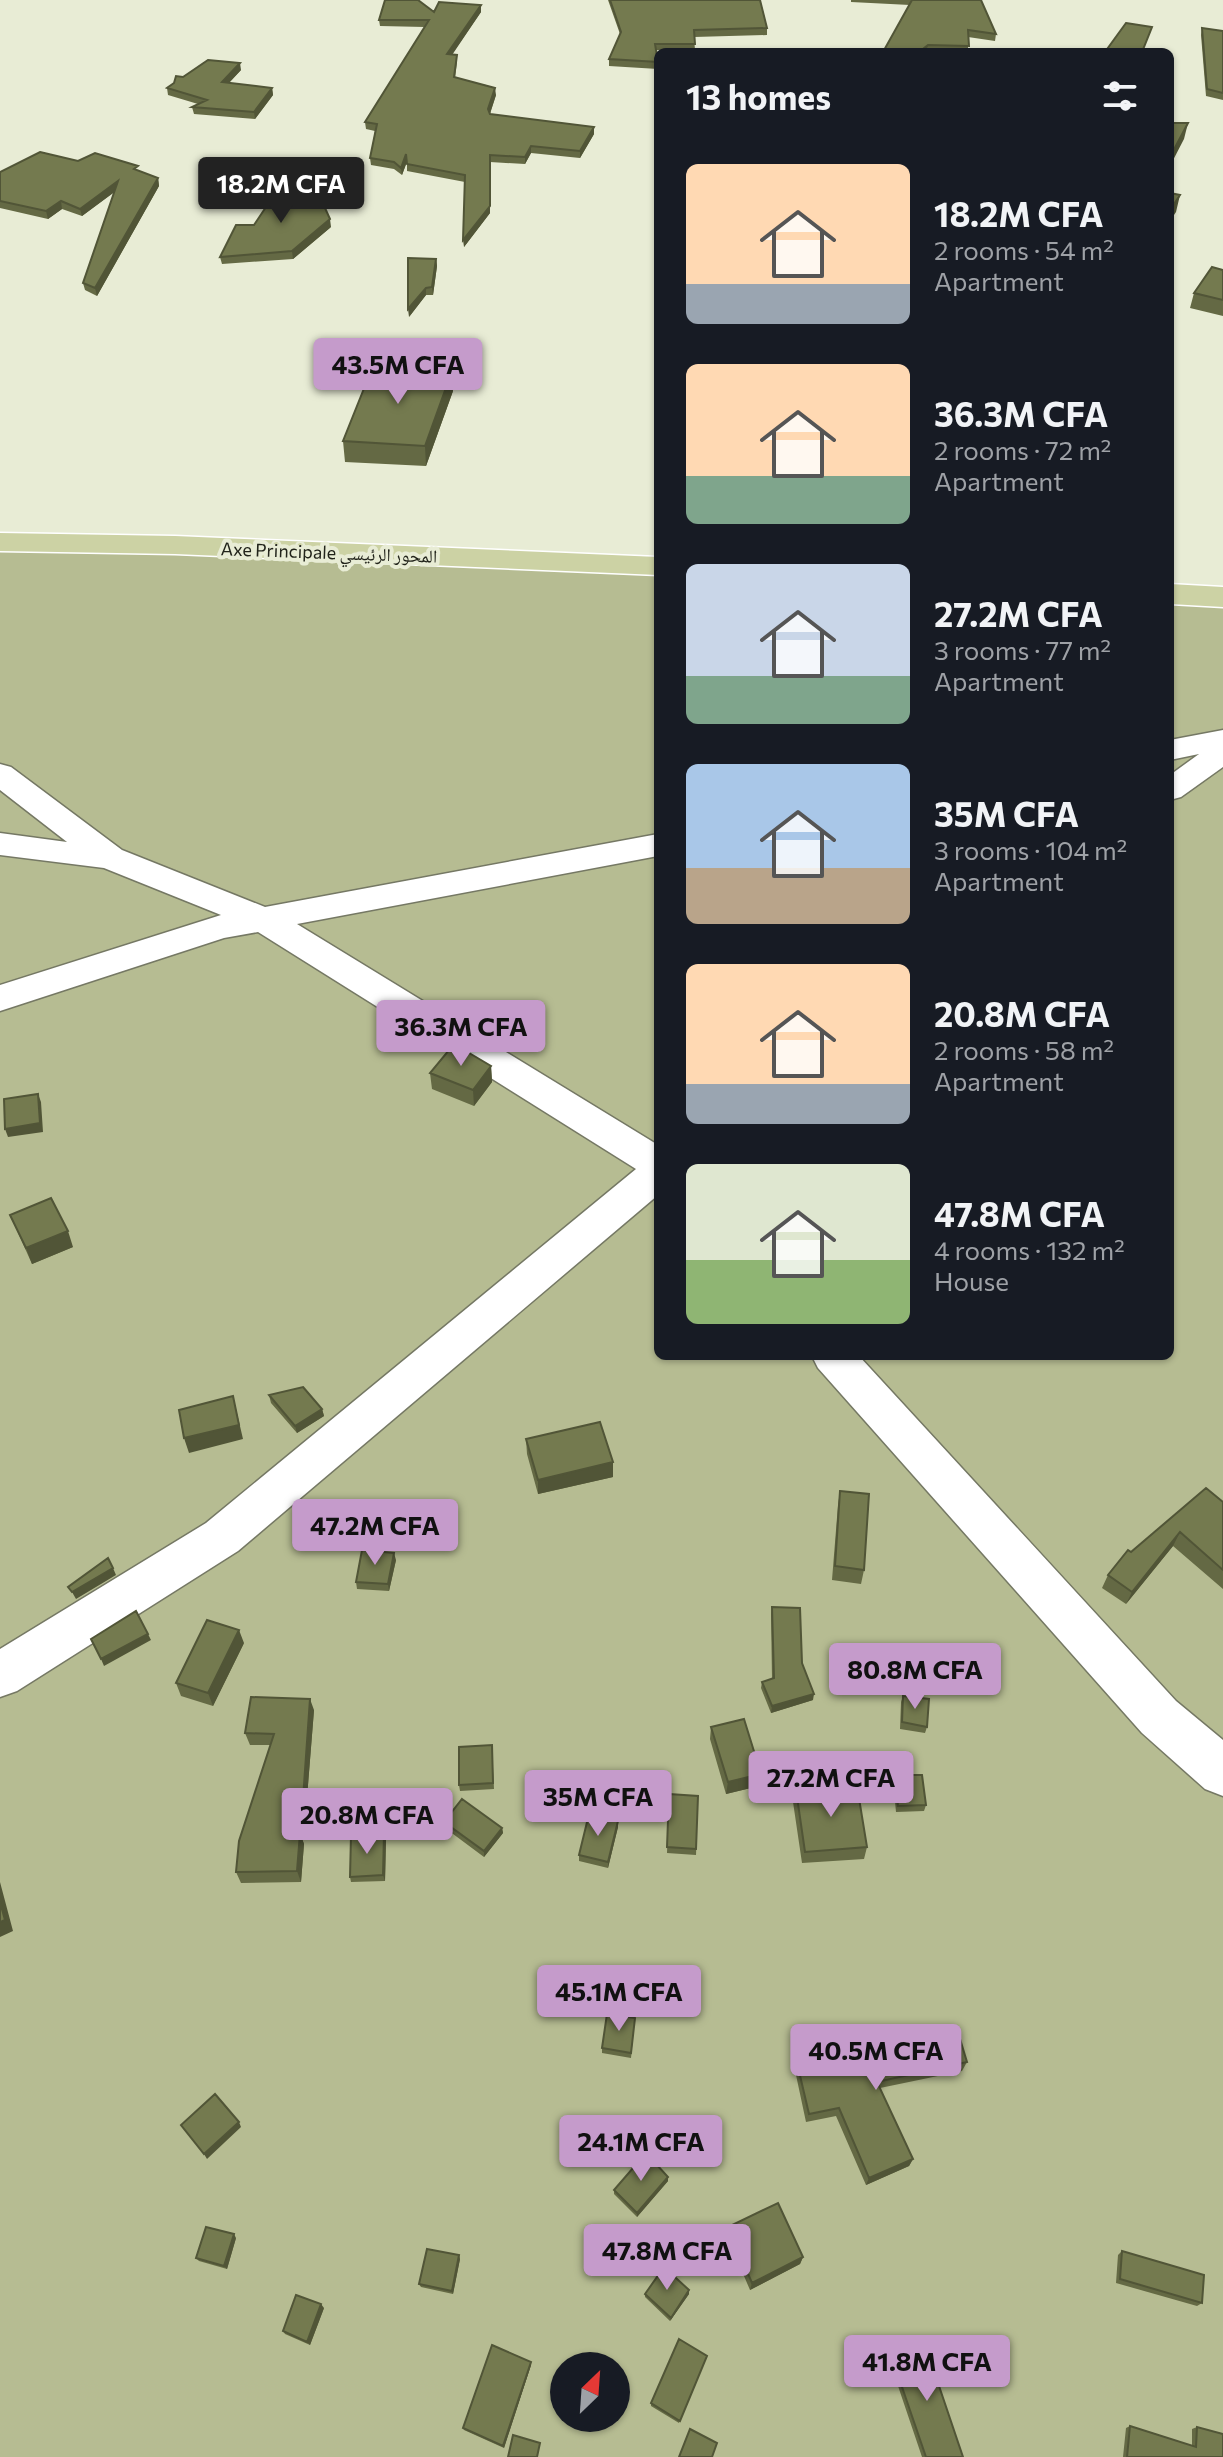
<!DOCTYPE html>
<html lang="en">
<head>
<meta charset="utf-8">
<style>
	:root { --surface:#171b24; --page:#20242c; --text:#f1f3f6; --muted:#9ea1a6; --accent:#c59bcb }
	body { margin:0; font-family:Commissioner,"Noto Naskh Arabic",sans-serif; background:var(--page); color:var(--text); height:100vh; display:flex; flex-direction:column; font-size:30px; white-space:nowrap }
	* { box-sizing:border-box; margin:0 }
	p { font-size:26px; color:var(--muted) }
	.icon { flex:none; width:44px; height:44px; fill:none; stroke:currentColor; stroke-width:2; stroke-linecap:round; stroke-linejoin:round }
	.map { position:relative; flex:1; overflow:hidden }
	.panel { position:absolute; left:654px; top:48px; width:520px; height:1312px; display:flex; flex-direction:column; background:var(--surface); border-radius:12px; box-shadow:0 2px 6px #0004 }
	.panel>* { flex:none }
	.needle { width:52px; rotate:25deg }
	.fabs { position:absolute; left:550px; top:2352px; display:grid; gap:16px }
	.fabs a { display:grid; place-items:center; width:80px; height:80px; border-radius:50%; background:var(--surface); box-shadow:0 2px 6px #0004; font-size:40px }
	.price { position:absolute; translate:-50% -68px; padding:0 18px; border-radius:8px; background:var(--accent); color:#111; font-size:26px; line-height:52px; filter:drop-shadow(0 2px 4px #0008) }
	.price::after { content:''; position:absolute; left:50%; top:48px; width:24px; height:18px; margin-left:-12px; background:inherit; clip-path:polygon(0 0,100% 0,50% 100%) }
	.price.active { background:#222; color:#fff }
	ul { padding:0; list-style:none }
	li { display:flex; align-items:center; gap:24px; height:200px; padding:0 32px }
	li span { display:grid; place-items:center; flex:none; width:224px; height:160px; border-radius:12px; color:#555 }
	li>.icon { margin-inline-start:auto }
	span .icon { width:96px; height:96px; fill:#fffc; stroke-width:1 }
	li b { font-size:34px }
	h2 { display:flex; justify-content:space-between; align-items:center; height:96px; padding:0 32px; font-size:34px }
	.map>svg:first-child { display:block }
</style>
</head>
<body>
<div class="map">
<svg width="1223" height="2457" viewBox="0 0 1223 2457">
	<rect width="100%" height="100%" fill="#e8ecd5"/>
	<path fill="#b6bc92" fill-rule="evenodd" d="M0,542L658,566V1356H1170V594L1223,597V2457H0ZM564,2366H616V2418H564Z"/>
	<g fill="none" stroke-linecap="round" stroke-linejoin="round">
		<defs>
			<path id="minor" d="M1223,730V767L1181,797L1170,800V775L1199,754L1170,760V740Z
				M0,764L11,767L122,850L265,907L658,834V856L297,924L658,1145V1195L238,1551L17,1691L0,1697V1649L206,1523L636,1169L258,932L224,938L0,1011V985L221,915L104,868L0,855V833L67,842L0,790Z
				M812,1356H859L1176,1701L1223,1740V1796L1205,1789L1142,1733L818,1368Z"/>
			<path id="major" d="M0,533L175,536L658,557V575L175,554L0,551Z
				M1170,584L1223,587V607L1170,604Z"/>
		</defs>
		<use href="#minor" stroke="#757864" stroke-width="3"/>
		<use href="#major" stroke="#fff" stroke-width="3"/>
		<use href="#minor" fill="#fff" fill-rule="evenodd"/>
		<use href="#major" fill="#ccd2a4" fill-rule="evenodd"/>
	</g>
	<path fill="#646944" d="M608,0H760L767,28V35L694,37L695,50H656L658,69L609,66V59L620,34Z
		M851,0H981L996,34L995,41L968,37V52H883L910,5L851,2Z
		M434,12H481L452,54L457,62L455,78L496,95L490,114L594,134L580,158L531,153L525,164L490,162V213L464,247L465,182L407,171V162L402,175L394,169L371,165L370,158L375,131L366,129L365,122L425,27L380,26L379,20Z
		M1202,28L1223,31V100L1206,96L1201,35Z
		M241,70L229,83L272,88L273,95L255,119L194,114L192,107L198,104L168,95L167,88L183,77Z
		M78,161L139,171L158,178L159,186L97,296L85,290L83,283L114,192L82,216L62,209L48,219L0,208V172Z
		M331,227L293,259L222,264L220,257Z
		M436,259L437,266L433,295H426L409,317Z
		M1223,270V316L1190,308L1194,293Z
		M453,391L426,466L345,462L343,441Z
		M491,1066L492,1082L474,1106L432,1089L430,1073Z
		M10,1215L73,1247L32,1264Z
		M269,1395L322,1409L324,1416L297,1433L271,1403Z
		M526,1439L613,1477L538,1494L527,1454Z
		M840,1491L864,1570L861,1584L832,1580L838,1505Z
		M1223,1502V1589L1173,1546L1126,1604L1102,1588L1108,1575L1131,1552Z
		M396,1560L389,1591L357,1589L356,1582Z
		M772,1607L802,1663L813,1700L771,1713L761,1688L762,1682L772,1679L771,1614Z
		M244,1643L213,1706L181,1696L176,1683Z
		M903,1696L927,1727L925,1733L900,1729L901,1702Z
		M314,1710L306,1810L298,1834L300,1833L304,1844L301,1882L241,1883L236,1872L271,1745H250L245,1733Z
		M711,1727L761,1774L759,1786L726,1794L710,1739Z
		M492,1745L494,1789L460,1791L459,1785Z
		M895,1775L926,1805L924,1811L896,1812L893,1781Z
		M796,1790L867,1847L864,1859L802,1863L793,1802Z
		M669,1794L698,1796L696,1855L667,1853Z
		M618,1821V1827L608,1868L579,1861V1855Z
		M444,1822L502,1828L503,1833L484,1857L445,1828Z
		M386,1840L385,1881L351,1882L350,1877Z
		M635,2018L631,2058L602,2053V2048Z
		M878,2045L967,2062L962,2071L880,2088L913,2159L909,2166L866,2185L836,2116L806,2122L796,2075L798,2067L875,2053Z
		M668,2177V2181L637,2217L614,2194V2190Z
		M728,2227L803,2257L800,2264L750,2290L726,2234Z
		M236,2238L227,2269L199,2261L196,2258Z
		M1122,2251L1202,2303L1197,2306L1116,2283L1118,2255Z
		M460,2259L453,2294L421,2287L419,2284Z
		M645,2294H689L670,2321L645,2297Z
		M324,2308L310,2345L285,2334L283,2331Z
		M897,2350L937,2380L962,2457H922L898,2386L895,2353Z
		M707,2356L679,2423L651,2406V2403Z
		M531,2362V2365L504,2448L464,2430L463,2428Z
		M1130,2426L1192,2446V2429L1197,2427L1223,2457H1123L1126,2428Z"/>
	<path fill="#515537" d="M481,5V12L448,61L447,54Z
		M928,45L926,52H919Z
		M240,63L241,70L223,89L222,82Z
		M272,88L273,95L255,119L254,112Z
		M495,88L496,95L489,116L488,109Z
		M1188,123L1184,139L1170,166V157Z
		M594,127V134L580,158V151Z
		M531,146V153L525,164V157Z
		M406,154L407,161L402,175L401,168Z
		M490,162V213L464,247L463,240Z
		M158,178L159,186L97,296L95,288Z
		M118,181L120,188L82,216L80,209Z
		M1180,195L1176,212L1170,221V210Z
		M61,201L62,209L48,219L46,211Z
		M330,219L331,227L293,259L292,251Z
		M436,259L437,266L433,295L432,287Z
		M426,288V295L409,317L408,309Z
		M452,371L453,391L426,466L425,446Z
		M491,1066L492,1082L474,1106L473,1090Z
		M38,1094L41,1102L43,1132L8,1137L5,1129Z
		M68,1231L73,1247L32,1264L26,1248Z
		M233,1396L243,1439L189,1453L184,1438Z
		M322,1409L324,1416L297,1433L295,1426Z
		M613,1462V1477L538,1494V1480Z
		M1180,1532L1173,1546L1126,1604L1132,1592Z
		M394,1553L396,1560L389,1591L388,1584Z
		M113,1568L116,1575L76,1599L72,1592Z
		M239,1630L244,1643L213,1706L208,1693Z
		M148,1634L151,1640L104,1666L101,1659Z
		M814,1694L813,1700L771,1713L772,1706Z
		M310,1699L314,1710L306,1810L295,1844L291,1834Z
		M761,1774L759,1786L726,1794L728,1782Z
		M618,1821V1827L608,1868V1862Z
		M502,1828L503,1833L484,1857V1851Z
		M300,1833L304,1844L301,1882L297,1871Z
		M384,1834L386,1840L385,1881L383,1875Z
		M0,1882L13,1931L0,1937Z
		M239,2122L241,2127L207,2159L204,2154Z
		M913,2159L909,2166L866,2185L869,2178Z
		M668,2177V2181L637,2217V2213Z
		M234,2234L236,2238L227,2269L224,2266Z
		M459,2255L460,2259L453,2294L452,2291Z
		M803,2257L800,2264L750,2290L752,2283Z
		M689,2290V2294L670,2321L671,2318Z
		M321,2304L324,2308L310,2345L307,2342Z
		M531,2362V2365L504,2448L503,2446Z"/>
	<path fill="#747a4f" stroke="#515537" stroke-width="2" d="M385,0H418L434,12L439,2L481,5L447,54L457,55L454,77L495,88L488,109L490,114L594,127L580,151L531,146L525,157L490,155V206L463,240L465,175L407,164L406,154L401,168L394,162L370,158L377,124L365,122L429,20H379Z
		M610,0H760L767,28L694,30L695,44H655L658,62L609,59L621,32Z
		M912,0H981L996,34L968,30L969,46L928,45L919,52H883Z
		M1126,23L1152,27L1142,52H1105Z
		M1202,28L1223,31V93L1207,89Z
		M208,60L240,63L222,82L272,88L254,112L192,107L207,100L167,88L174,83L176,76L183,77Z
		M1170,123H1188L1170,157Z
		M40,152L78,161L95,153L138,166L134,169L158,178L95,288L83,283L118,181L80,209L61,201L46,211L0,201V172Z
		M310,175L330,219L292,251L220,257L236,225H254L268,204L285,205Z
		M1170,193L1180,195L1170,210Z
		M408,258L436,259L432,287L426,288L408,309Z
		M1212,267L1223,270V300L1194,293Z
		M373,366L452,371L425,446L343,441Z
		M454,1044L491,1066L473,1090L430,1073Z
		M38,1094L40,1123L5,1129L4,1099Z
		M51,1198L68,1231L26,1248L10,1215Z
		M303,1387L322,1409L295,1426L269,1395Z
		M233,1396L239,1425L184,1438L179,1410Z
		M600,1422L613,1462L538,1480L526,1439Z
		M1206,1488L1223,1502V1570L1180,1532L1132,1592L1108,1575L1128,1550L1131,1552Z
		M840,1491L869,1494L864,1570L835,1566Z
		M362,1550L394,1553L388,1584L356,1582Z
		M108,1558L113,1568L72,1592L68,1587Z
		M772,1607L800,1608L802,1663L814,1694L772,1706L762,1682L774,1678Z
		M136,1611L148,1634L101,1659L91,1639Z
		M207,1620L239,1630L208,1693L176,1683Z
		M903,1696L929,1699L927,1727L902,1722Z
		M251,1697L310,1699L303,1799L291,1834L300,1833L297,1871L236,1872L239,1841L274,1734L245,1733Z
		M744,1719L761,1774L728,1782L711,1727Z
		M492,1745L493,1783L459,1785V1747Z
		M895,1775H922L926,1805L898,1806Z
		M857,1786L867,1847L805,1852L796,1790Z
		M669,1794L698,1796L696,1849L667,1847Z
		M462,1799L502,1828L484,1851L444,1822Z
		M589,1814L618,1821L608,1862L579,1855Z
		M384,1834L383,1875L350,1877L351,1836Z
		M0,1902L5,1920L0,1922Z
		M607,2014L635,2018L631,2053L602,2048Z
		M957,2029L967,2062L877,2082L913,2159L869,2178L839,2108L809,2114L798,2067L880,2052L878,2045Z
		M215,2094L239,2122L204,2154L181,2125Z
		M646,2153L668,2177L637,2213L614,2190Z
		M778,2203L803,2257L752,2283L728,2227Z
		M206,2227L234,2234L224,2266L196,2258Z
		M427,2249L459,2255L452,2291L419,2284Z
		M1122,2251L1204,2275L1202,2303L1120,2279Z
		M664,2267L689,2290L671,2318L645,2294Z
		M296,2295L321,2304L307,2342L283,2331Z
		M679,2339L707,2356L680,2421L651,2403Z
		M492,2345L531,2362L503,2446L463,2428Z
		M933,2349L937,2380L963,2457H926L901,2384L897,2350Z
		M1130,2426L1196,2447L1197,2427L1223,2434V2457H1127Z
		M690,2429L717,2443L712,2457H679Z
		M513,2435L540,2443L537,2457H508Z"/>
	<g text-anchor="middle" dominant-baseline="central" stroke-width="8" stroke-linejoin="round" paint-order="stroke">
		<g font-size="18" fill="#21231a" stroke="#e8ecd5">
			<text transform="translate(329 552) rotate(2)">Axe Principale المحور الرئيسي</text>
		</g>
	</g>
</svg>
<div class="fabs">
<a><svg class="needle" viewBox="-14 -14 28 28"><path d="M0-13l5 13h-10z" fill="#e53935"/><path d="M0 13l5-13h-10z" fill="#9ea1a6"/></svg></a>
</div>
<b class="price active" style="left:281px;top:225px">18.2M CFA</b>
<b class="price" style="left:398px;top:406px">43.5M CFA</b>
<b class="price" style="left:461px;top:1068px">36.3M CFA</b>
<b class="price" style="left:375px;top:1567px">47.2M CFA</b>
<b class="price" style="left:915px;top:1711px">80.8M CFA</b>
<b class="price" style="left:831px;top:1819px">27.2M CFA</b>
<b class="price" style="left:598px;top:1838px">35M CFA</b>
<b class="price" style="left:367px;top:1856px">20.8M CFA</b>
<b class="price" style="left:619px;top:2033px">45.1M CFA</b>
<b class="price" style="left:876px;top:2092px">40.5M CFA</b>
<b class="price" style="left:641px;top:2183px">24.1M CFA</b>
<b class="price" style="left:667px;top:2292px">47.8M CFA</b>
<b class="price" style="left:927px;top:2403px">41.8M CFA</b>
<section class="panel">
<h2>13 homes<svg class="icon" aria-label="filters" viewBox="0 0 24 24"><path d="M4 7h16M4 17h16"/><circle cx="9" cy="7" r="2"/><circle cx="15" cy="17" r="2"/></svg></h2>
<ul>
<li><span style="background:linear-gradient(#ffd9b3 75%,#9aa5b1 0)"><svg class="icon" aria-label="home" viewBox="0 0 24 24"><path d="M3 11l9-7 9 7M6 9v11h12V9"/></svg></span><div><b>18.2M CFA</b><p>2 rooms · 54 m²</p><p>Apartment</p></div></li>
<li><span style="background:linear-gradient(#ffd9b3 70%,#7fa58c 0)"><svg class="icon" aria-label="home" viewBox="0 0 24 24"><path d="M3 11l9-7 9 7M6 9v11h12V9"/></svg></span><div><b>36.3M CFA</b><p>2 rooms · 72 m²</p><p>Apartment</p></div></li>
<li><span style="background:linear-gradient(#c9d6e8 70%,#7fa58c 0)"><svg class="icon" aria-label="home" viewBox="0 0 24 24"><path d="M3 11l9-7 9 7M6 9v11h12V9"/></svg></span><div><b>27.2M CFA</b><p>3 rooms · 77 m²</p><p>Apartment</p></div></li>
<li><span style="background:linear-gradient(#a9c7e8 65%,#b9a48a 0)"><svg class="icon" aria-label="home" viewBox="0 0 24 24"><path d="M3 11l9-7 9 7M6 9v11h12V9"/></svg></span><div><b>35M CFA</b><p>3 rooms · 104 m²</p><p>Apartment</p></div></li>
<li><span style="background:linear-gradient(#ffd9b3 75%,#9aa5b1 0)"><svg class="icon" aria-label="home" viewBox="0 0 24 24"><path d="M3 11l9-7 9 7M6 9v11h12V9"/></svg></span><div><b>20.8M CFA</b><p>2 rooms · 58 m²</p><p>Apartment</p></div></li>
<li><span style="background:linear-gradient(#dfe7d0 60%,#8fb573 0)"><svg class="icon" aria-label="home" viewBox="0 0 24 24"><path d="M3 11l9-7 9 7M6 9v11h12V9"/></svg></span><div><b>47.8M CFA</b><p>4 rooms · 132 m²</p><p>House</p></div></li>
</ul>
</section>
</div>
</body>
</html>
